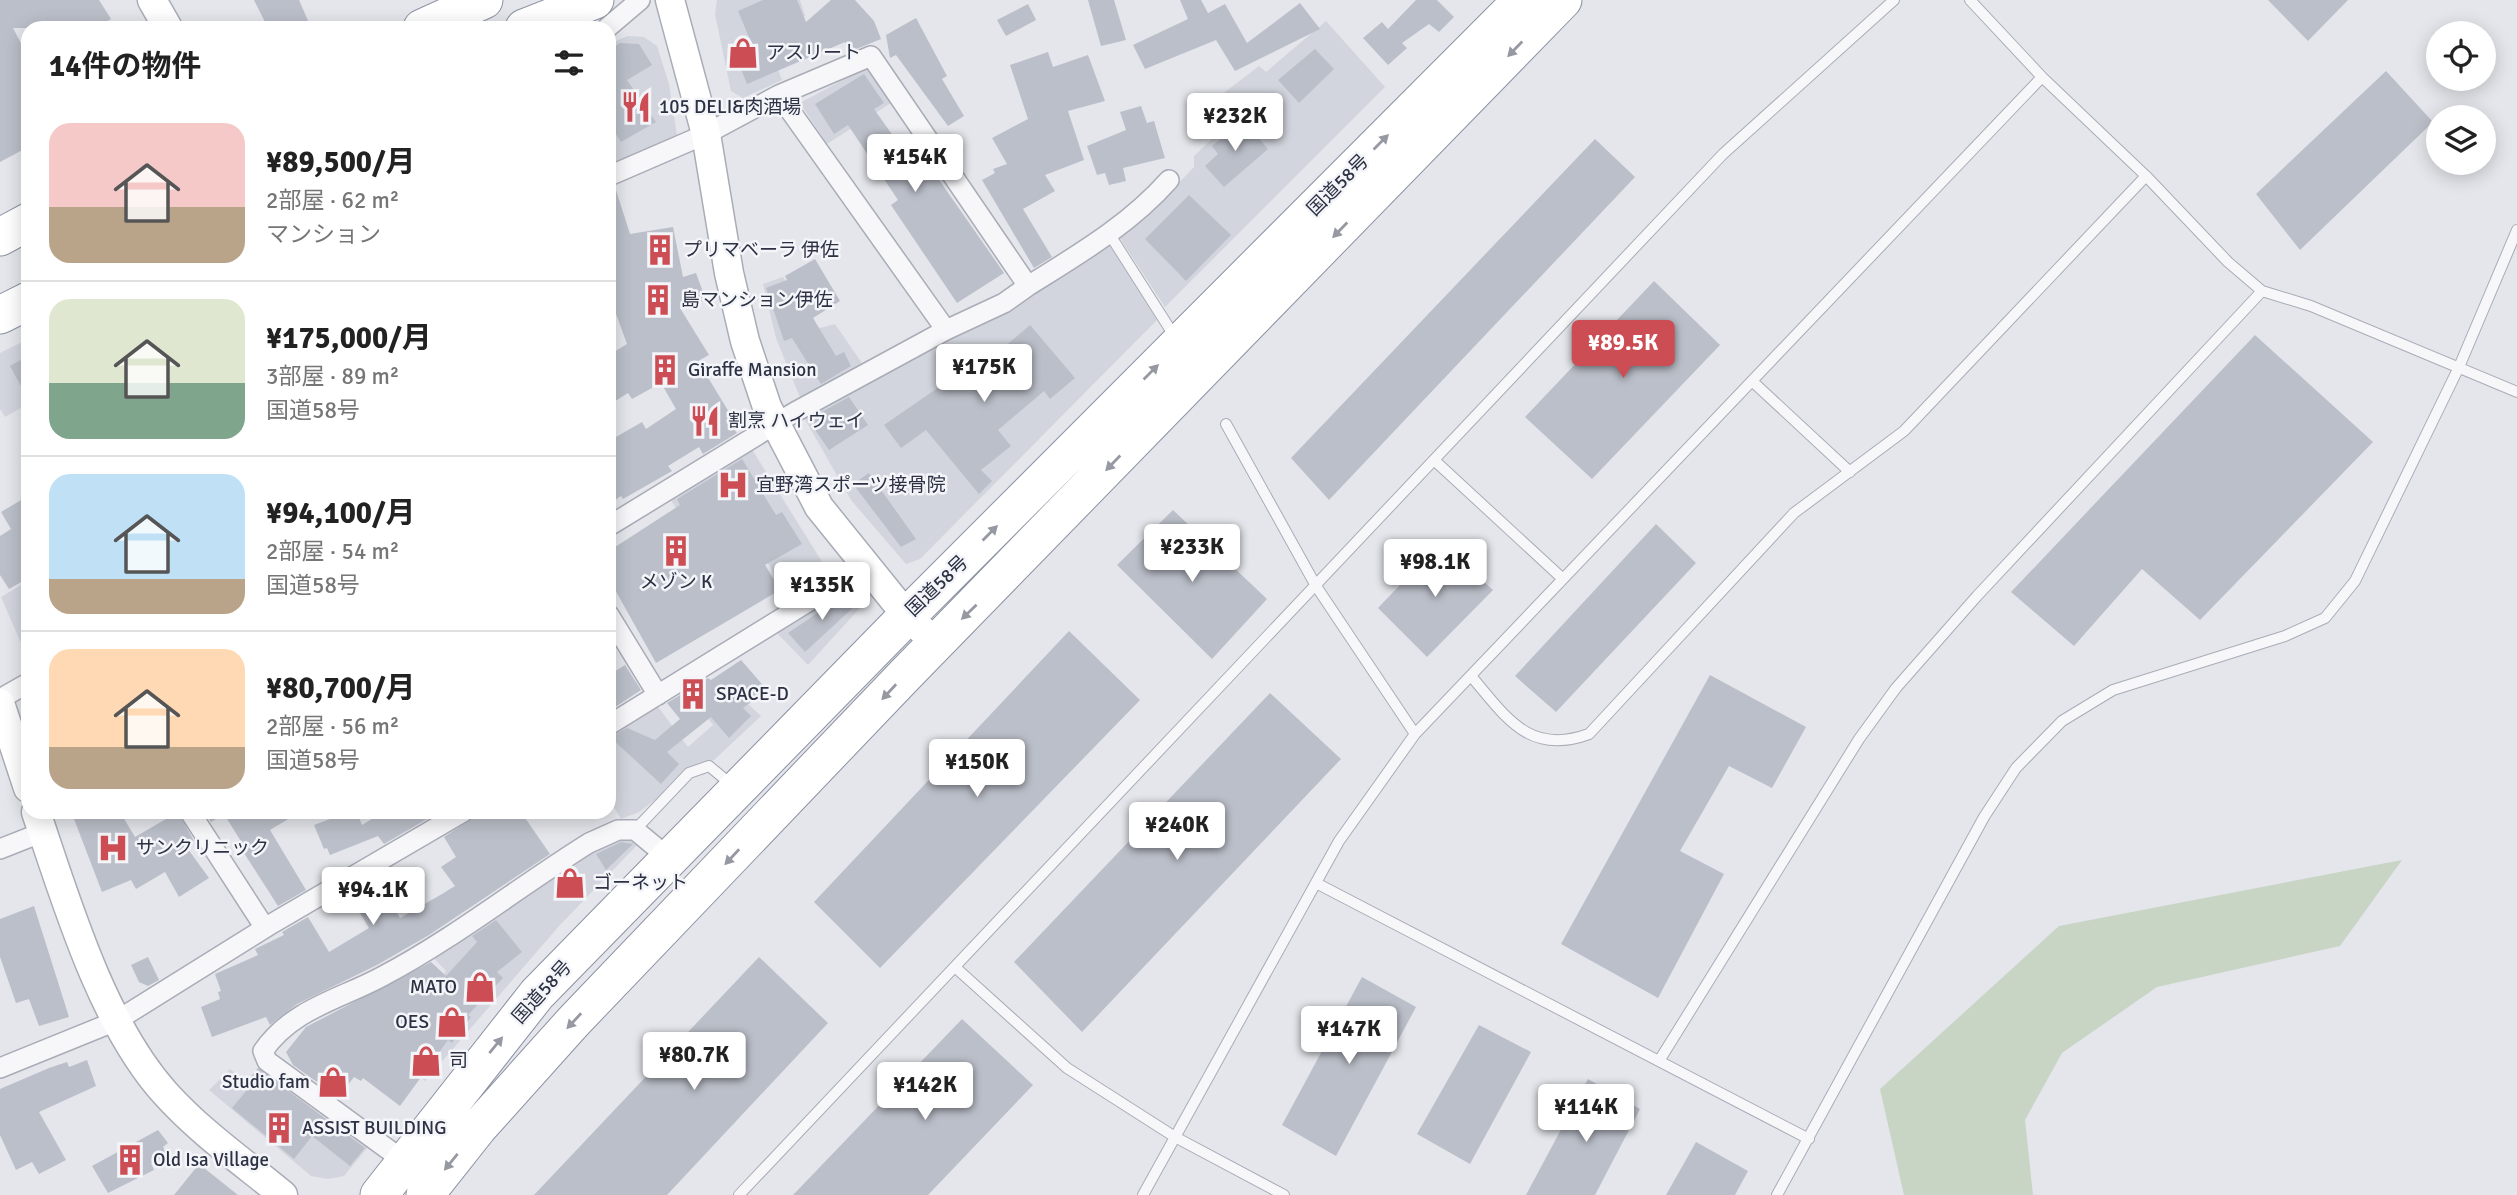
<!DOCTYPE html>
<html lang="ja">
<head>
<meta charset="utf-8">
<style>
	:root { --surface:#fff; --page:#f6f6f6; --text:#222; --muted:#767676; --line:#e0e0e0; --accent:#cc4e54 }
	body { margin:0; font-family:Signika,"Noto Sans JP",sans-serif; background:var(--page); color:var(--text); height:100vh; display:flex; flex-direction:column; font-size:26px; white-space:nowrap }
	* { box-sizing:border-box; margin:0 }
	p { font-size:23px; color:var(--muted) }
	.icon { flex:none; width:38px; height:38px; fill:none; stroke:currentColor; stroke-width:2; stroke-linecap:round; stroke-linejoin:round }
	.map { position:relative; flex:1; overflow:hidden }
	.drawer { position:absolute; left:21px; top:21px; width:595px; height:798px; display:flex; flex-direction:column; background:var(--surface); border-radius:21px; box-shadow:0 4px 18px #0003 }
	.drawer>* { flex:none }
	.buttons { position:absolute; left:2426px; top:21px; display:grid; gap:14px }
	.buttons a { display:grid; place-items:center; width:70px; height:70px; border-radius:50%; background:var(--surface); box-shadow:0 4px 18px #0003; font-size:35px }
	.price { position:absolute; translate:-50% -60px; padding:0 16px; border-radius:7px; background:#fff; color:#222; font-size:23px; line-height:46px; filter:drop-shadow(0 2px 4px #0008) }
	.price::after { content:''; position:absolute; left:50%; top:42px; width:21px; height:16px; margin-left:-10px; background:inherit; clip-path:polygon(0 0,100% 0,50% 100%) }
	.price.selected { background:var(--accent); color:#fff }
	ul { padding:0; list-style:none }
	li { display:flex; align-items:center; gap:21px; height:175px; padding:0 28px }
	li+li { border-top:2px solid var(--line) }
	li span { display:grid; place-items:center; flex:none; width:196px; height:140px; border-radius:21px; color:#555 }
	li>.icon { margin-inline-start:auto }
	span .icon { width:84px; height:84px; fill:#fffc; stroke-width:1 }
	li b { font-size:30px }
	h2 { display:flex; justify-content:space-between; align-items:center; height:84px; padding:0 28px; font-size:30px }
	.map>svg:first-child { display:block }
</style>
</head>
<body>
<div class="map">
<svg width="2517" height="1195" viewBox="0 0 2517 1195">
	<rect width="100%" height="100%" fill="#e4e6eb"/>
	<path fill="#d2d5dd" d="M717,0H800L805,16L764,32L782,80L743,98L731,91L715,14Z
		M1326,21L1385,87L1165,307L1119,237L1152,211L1194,167V156L1215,136L1199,112L1259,66L1266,72Z
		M628,36L644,37L657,46L669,84L677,136L609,169V44Z
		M869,66L894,101L827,144L800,103Z
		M1109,243L1157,320L920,559L906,564L851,500L802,414Z
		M783,277L816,329L835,324L864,366L801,400L776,338L763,284Z
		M28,339V404L5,417L0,409V353Z
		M751,448L831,576L790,600L745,525L702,550L669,497Z
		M28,581V659L1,597Z
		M846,588L860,603L859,609L808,665L775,631Z
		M724,682L761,716L714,760L682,771L655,800L639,812L621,819L609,799V733L656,704L688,747L713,725L697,704Z
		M619,834L641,841L560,925L425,1081L391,1055L405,1024L446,971L430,954Z
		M230,1069L316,1137L333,1117L368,1147L344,1176L328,1179L311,1176L209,1090Z"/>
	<path fill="#c8d5c5" d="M2402,860L2340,946L2157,987L2062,1053L2025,1120L2033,1195H1904L1880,1089L2059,926Z"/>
	<path fill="#bbbfc9" d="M0,0H99L111,19L95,28H13L28,57V147L0,162Z
		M254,0H299L309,23L298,28H268Z
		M763,0H797L806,22L831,0H855L874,21L881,39L849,52L845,42L747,84L732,47L750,40L738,11Z
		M1088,0H1114L1126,40L1101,46Z
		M1180,0H1201L1208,13L1225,4L1247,43L1300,3L1320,29L1235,71L1216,40L1145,69L1133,45L1188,19Z
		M1416,0H1437L1454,17L1439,32L1429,24L1402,43L1407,48L1388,65L1363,38L1382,22L1388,29Z
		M2268,0H2348L2308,41Z
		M1028,4L1036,20L1006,36L997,20Z
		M916,18L947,76L942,79L964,116L948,126L896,55L890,58L886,35Z
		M620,43L639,44L652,65L627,80L656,122L621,142L609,123V50Z
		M1315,49L1334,69L1299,103L1278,80Z
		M1048,52L1053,67L1088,55L1105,101L1068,111L1084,160L1045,175L1055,191L1023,209L1052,257L1034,268L982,180L995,173L993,169L1007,164L992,138L1028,119L1010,65Z
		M2386,71L2433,122L2300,250L2256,194Z
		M864,74L884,103L874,109L925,181L935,174L1004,273L957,303L891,205L898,200L848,125L834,134L815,104Z
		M1141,106L1147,123L1154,121L1165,158L1123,168L1126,181L1109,185L1105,173L1097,175L1087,146L1126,130L1120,112Z
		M1243,120L1268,149L1224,187L1205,166L1218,154L1212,146Z
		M1595,139L1635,177L1329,500L1291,458Z
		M615,187L630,234L673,227L683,277L696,273L706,300L680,308L709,355L698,361L735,422L731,425L737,433L703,454L699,447L668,466L672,471L623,499L621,496L609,504V441L642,422L646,429L676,409L661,383L632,399L628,393L609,405V355L627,344L611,300L616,298L609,276V188Z
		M1189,195L1231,235L1186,281L1145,239Z
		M815,259L840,301L813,318L836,356L844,352L851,366L821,384L792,338L784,341L766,288L787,280L785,276Z
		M1654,281L1720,345L1592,479L1525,417Z
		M1030,325L1075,378L1050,399L1044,391L998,430L1011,446L981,470L992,481L979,494L926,430L901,448L884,425L955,376L989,347L995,355Z
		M2255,335L2373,442L2200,620L2142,569L2074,646L2011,592Z
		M28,356V399L10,366Z
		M849,397L868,425L829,450L813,427L816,415Z
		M742,459L776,515L782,512L802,544L765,565L780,590L656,663L609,579V560L616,555L612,549L680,505L677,499Z
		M869,473L916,539L901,547L853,484Z
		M28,496V578L9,589L0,575V536L11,529L1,512Z
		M1173,510L1267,599L1212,659L1117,565Z
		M1656,524L1696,563L1556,712L1515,676Z
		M1441,542L1493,590L1427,657L1378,608Z
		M847,593L857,604L805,652L788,633Z
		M1069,631L1140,700L880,968L814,902Z
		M741,660L767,690L743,708L751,716L729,738L711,717L667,752L679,764L661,784L610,737L627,728L655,740L680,719L667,703L708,678L711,680Z
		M625,665L641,690L609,711V675Z
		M1710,675L1806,727L1772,788L1729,766L1680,851L1724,874L1658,998L1561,944Z
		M1270,693L1341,759L1082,1032L1014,962Z
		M90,812H120L135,837L178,812L194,841L185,845L209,878L179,897L165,872L136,889L131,880L102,892L74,819Z
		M205,812H300L270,830L306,890L278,906L244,853L247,851L224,814L211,822Z
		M349,812H357L362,825L383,812H439L384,844L378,836L330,855L327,848L324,849L314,825Z
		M482,812H521L550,854L429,935L377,965L297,1004L270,1025L266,1017L212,1037L201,1007L220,999L218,992L221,991L215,974L258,955L255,949L284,935L282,932L308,917L329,952L369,928L349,895L377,878L400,918L442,894L455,886L441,867L456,857L444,837Z
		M621,842L633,844L606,870L596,854Z
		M34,906L69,1017L39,1026L29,999L16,1003L0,957V919Z
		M496,920L522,952L497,972L503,978L468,1015L471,1017L452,1043L448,1040L400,1106L363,1078L361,1081L354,1077L344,1090L339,1087L334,1094L293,1065L286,1052L306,1027L431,962L446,976L477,942L472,936Z
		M148,957L159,980L148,986L139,982L131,965Z
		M759,957L828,1023L667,1195H534Z
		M1362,977L1416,1007L1336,1156L1282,1125Z
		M962,1019L1033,1085L928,1195H793Z
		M1479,1025L1531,1052L1470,1164L1417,1134Z
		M87,1060L96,1086L39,1112L66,1160L39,1174L32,1162L16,1170L0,1135V1089L49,1068L67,1062L69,1067Z
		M258,1068L365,1148L350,1166L312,1136L294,1159L232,1108L252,1084L248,1080Z
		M1588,1079L1640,1109L1595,1195H1526Z
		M158,1130L168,1143L163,1147L167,1155L151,1163L154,1170L108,1193L92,1166Z
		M1696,1142L1748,1171L1735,1195H1666Z
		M199,1164L238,1195H174Z"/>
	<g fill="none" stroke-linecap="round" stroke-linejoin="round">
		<defs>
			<path id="lane" d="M1970,0L2042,77L2146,176L2228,262L2262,291L2311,306L2517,392
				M1110,235L1175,337
				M1752,381L1850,472
				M1226,424L1316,586L1415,734
				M1434,460L1563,579
				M1471,676C1506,717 1529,756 1589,734L1794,513L1904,431L2146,176
				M635,830L689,773L709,766L732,785
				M1316,883L1809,1139
				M956,968L1067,1068L1175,1137L1284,1195
				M1659,1061L1859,739L1896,688L1977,596L2262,291
				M739,1195L1723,154L1894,0
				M1143,1195L1339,841L1415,734L2042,77
				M1777,1195L1984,817L2016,768L2062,721L2113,690L2285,636L2325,618L2355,581L2459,367L2517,230"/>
			<path id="street" d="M607,28L640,0
				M779,95L946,330
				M609,176L706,134L779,95L871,56L1028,286L1004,303L946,330L795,412L609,526
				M1028,286C1079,254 1129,225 1169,180
				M609,615L658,695
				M0,699L28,683
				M609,725L866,566
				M190,812L265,928
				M0,849L43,832
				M0,1068L116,1021L273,923L463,812
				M404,1161L267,1061L263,1051C293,1008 341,999 383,976C455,938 520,886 589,843L618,830H635L670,859"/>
			<path id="secondary" d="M152,0L168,28
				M670,0L706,134L729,273L745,341L767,407L819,507L907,616L937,644
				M0,703L28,788
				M36,812C66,901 102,1023 165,1093C200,1132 243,1162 283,1195"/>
			<path id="highway" d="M422,28L484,0
				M524,28L595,0
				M0,237L28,222
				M0,315L28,301
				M379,1195L537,994L907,616L1522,0
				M425,1195L478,1128L574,1021L904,676L1563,0"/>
		</defs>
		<use href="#lane" stroke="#a9acb6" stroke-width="12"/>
		<use href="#street" stroke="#a9acb6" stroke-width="22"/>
		<use href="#secondary" stroke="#a9acb6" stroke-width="31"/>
		<use href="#highway" stroke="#8c92a2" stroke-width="39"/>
		<use href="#lane" stroke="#f7f7fa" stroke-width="10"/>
		<use href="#street" stroke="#f7f7fa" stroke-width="19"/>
		<use href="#secondary" stroke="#fff" stroke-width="28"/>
		<use href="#highway" stroke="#fff" stroke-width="37"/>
	</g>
	<defs><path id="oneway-solid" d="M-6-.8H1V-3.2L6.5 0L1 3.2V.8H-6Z" transform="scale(1.75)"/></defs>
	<g fill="#9698a2">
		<use href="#oneway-solid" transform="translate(1515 49) rotate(134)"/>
		<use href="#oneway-solid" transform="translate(1381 142) rotate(-45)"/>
		<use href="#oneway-solid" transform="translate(1340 230) rotate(134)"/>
		<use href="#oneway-solid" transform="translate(1151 372) rotate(-45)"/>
		<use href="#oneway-solid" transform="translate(1113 463) rotate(134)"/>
		<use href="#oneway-solid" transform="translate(990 533) rotate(-45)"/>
		<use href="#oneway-solid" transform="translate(969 612) rotate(136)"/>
		<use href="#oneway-solid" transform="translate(889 692) rotate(133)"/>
		<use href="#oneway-solid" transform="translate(732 857) rotate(133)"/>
		<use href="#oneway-solid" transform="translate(574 1021) rotate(133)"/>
		<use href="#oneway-solid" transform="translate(496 1045) rotate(-51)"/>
		<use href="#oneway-solid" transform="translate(451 1162) rotate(129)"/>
	</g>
	<defs>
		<symbol id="shop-bare" viewBox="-9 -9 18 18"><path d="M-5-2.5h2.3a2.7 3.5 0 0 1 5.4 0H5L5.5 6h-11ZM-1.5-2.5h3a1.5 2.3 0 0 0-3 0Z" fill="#cc4e54" stroke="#f4f5f9" stroke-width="2.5" paint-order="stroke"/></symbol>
		<symbol id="restaurant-bare" viewBox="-9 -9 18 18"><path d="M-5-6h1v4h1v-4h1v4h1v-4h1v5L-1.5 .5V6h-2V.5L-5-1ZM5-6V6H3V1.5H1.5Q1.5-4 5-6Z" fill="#cc4e54" stroke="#f4f5f9" stroke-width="2.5" paint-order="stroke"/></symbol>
		<symbol id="building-bare" viewBox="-9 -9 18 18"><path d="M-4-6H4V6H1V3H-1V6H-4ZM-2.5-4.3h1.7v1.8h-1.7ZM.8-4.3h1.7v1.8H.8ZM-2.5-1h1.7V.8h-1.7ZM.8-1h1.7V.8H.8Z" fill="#cc4e54" stroke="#f4f5f9" stroke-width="2.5" paint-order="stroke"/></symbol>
		<symbol id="hospital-bare" viewBox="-9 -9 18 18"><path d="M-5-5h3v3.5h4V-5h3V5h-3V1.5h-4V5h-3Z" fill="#cc4e54" stroke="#f4f5f9" stroke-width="2.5" paint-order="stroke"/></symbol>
	</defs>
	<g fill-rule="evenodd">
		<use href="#shop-bare" x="721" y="31" width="44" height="44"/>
		<use href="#restaurant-bare" x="614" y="85" width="44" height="44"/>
		<use href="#building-bare" x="638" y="228" width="44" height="44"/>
		<use href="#building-bare" x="636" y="278" width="44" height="44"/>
		<use href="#building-bare" x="643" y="348" width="44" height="44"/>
		<use href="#restaurant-bare" x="683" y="399" width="44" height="44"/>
		<use href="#hospital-bare" x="711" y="463" width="44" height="44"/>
		<use href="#building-bare" x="654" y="529" width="44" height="44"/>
		<use href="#building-bare" x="671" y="672" width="44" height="44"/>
		<use href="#hospital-bare" x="91" y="826" width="44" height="44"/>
		<use href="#shop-bare" x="548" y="861" width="44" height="44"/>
		<use href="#shop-bare" x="458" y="965" width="44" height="44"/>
		<use href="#shop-bare" x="430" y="1000" width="44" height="44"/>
		<use href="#shop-bare" x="404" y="1039" width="44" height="44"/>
		<use href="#shop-bare" x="311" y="1060" width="44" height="44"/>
		<use href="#building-bare" x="257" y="1106" width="44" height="44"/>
		<use href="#building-bare" x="108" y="1138" width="44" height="44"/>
	</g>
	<g text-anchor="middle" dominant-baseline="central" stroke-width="5" stroke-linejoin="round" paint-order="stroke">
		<g font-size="19" fill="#2c3244" stroke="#f4f5f9" text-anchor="start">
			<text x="766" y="53">アスリート</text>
			<text x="659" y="107">105 DELI&amp;肉酒場</text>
			<text x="683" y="250">プリマベーラ 伊佐</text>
			<text x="681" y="300">島マンション伊佐</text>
			<text x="688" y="370">Giraffe Mansion</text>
			<text x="728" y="421">割烹 ハイウェイ</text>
			<text x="756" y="485">宜野湾スポーツ接骨院</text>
			<text x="676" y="582" text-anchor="middle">メゾン K</text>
			<text x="716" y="694">SPACE-D</text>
			<text x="136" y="848">サンクリニック</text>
			<text x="593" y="883">ゴーネット</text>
			<text x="457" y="987" text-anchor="end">MATO</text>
			<text x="429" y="1022" text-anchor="end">OES</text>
			<text x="449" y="1061">司</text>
			<text x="310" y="1082" text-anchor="end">Studio fam</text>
			<text x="302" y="1128">ASSIST BUILDING</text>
			<text x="153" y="1160">Old Isa Village</text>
		</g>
		<g font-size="19" fill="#2c3244" stroke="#f4f5f9">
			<text transform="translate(1338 185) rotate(-45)">国道58号</text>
			<text transform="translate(937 586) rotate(-44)">国道58号</text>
			<text transform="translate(542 992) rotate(-48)">国道58号</text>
		</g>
	</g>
</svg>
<div class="buttons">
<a><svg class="icon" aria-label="locate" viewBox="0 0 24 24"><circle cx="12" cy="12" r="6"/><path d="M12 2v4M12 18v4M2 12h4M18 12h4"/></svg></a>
<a><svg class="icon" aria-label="layers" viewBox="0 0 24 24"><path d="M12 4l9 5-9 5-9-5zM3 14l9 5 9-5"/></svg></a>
</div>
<b class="price" style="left:1235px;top:153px">¥232K</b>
<b class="price" style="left:915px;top:194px">¥154K</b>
<b class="price selected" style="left:1623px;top:380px">¥89.5K</b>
<b class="price" style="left:984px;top:404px">¥175K</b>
<b class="price" style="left:1192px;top:584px">¥233K</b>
<b class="price" style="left:1435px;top:599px">¥98.1K</b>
<b class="price" style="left:822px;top:622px">¥135K</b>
<b class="price" style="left:977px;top:799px">¥150K</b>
<b class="price" style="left:1177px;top:862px">¥240K</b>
<b class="price" style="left:373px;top:927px">¥94.1K</b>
<b class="price" style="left:1349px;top:1066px">¥147K</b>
<b class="price" style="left:694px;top:1092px">¥80.7K</b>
<b class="price" style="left:925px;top:1122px">¥142K</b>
<b class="price" style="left:1586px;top:1144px">¥114K</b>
<section class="drawer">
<h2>14件の物件<svg class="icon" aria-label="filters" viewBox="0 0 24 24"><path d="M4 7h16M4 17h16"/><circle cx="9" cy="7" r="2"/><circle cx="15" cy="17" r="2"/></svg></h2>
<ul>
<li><span style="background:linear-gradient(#f6c9c9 60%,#b9a48a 0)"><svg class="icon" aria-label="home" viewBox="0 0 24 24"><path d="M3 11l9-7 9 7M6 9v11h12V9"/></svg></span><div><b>¥89,500/月</b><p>2部屋 · 62 m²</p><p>マンション</p></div></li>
<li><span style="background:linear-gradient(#dfe7d0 60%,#7fa58c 0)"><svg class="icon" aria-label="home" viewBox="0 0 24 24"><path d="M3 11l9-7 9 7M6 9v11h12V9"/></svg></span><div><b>¥175,000/月</b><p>3部屋 · 89 m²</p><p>国道58号</p></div></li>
<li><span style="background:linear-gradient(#bfe0f5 75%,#b9a48a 0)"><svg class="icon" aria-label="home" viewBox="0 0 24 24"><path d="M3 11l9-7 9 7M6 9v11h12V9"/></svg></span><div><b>¥94,100/月</b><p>2部屋 · 54 m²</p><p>国道58号</p></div></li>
<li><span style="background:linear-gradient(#ffd9b3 70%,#b9a48a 0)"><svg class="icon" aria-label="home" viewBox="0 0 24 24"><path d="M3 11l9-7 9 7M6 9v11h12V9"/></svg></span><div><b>¥80,700/月</b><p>2部屋 · 56 m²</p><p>国道58号</p></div></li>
</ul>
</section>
</div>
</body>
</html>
